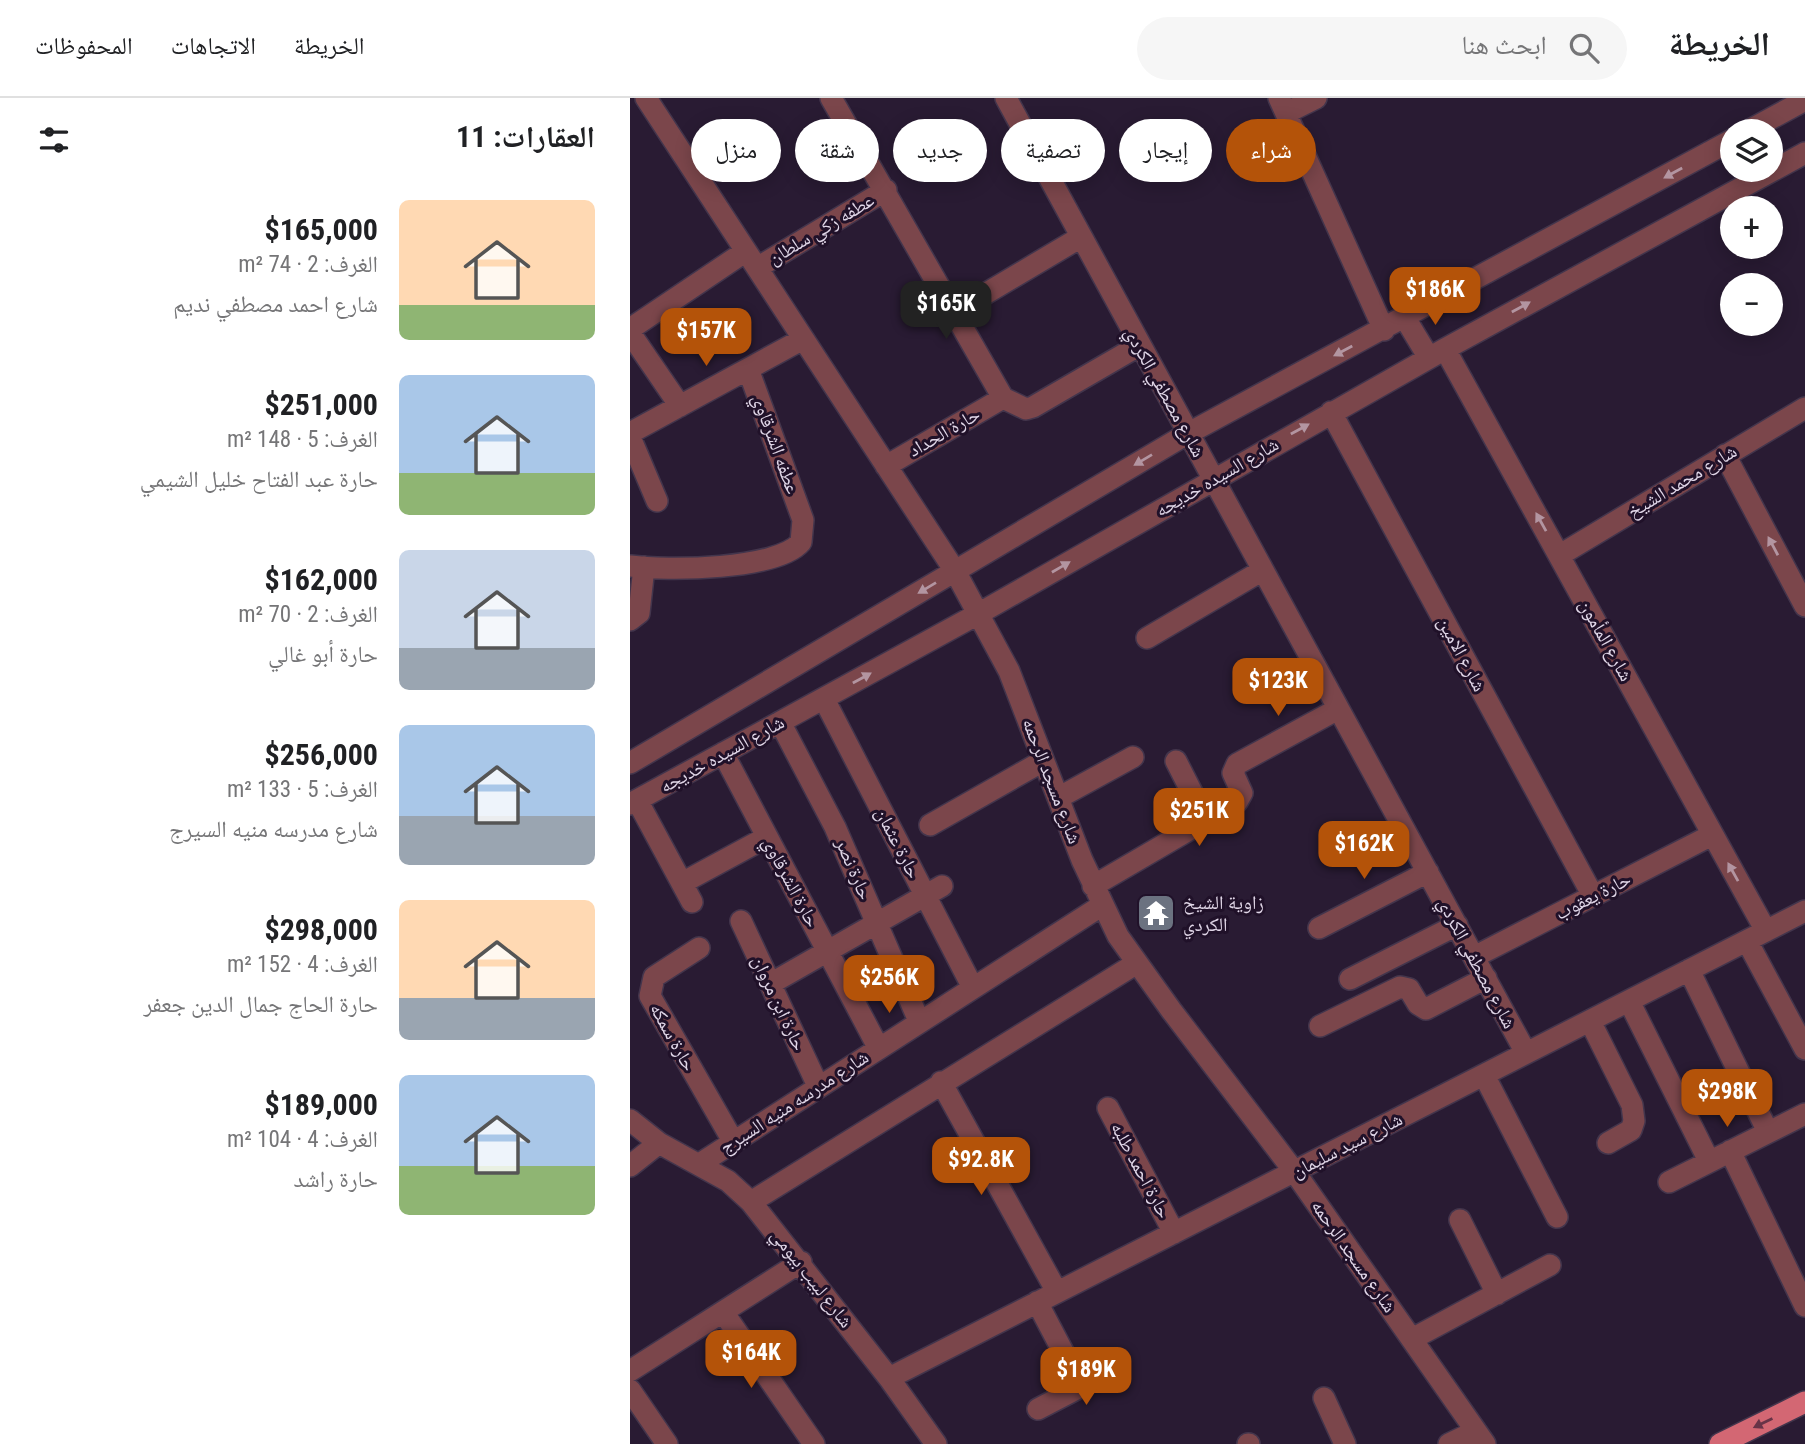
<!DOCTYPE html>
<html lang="ar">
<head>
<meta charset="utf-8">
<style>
	:root { --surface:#fff; --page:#f6f6f6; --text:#202124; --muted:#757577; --line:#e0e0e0; --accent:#b45309 }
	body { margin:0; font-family:"Roboto Condensed","Noto Naskh Arabic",sans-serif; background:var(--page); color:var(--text); direction:rtl; height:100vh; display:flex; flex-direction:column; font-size:26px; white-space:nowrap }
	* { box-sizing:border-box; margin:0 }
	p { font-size:23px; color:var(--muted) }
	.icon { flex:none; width:38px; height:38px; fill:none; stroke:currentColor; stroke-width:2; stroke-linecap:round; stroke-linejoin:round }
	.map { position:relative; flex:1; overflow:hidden; direction:ltr }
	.side { display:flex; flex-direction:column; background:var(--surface); width:630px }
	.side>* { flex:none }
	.guide { position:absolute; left:21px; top:21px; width:665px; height:63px; direction:rtl; display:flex; gap:14px }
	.controls { position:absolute; left:1090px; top:21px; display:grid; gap:14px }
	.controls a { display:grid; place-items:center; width:63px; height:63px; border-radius:50%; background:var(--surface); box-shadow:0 4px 18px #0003; font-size:35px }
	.price { position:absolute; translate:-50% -60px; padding:0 16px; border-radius:14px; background:var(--accent); color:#fff; font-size:23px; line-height:46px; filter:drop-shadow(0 2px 4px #0008) }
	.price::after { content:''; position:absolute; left:50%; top:42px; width:21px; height:16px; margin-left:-10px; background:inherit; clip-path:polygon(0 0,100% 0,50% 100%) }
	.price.selected { background:#222; color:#fff }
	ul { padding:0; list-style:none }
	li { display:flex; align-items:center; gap:21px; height:175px; padding:0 35px }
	li span { display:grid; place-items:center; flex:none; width:196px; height:140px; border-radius:10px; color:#555 }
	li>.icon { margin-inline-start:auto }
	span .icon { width:84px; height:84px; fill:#fffc; stroke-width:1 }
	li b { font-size:30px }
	h2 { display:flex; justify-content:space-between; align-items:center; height:84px; padding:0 35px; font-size:30px }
	.pill { padding:0 24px; border-radius:32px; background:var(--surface); box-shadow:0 4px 18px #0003; font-size:24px; line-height:63px }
	.pill.selected { background:var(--accent); color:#fff }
	header { display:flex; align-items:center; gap:42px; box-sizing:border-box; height:98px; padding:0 35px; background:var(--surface); border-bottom:2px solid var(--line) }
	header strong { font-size:33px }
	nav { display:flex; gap:38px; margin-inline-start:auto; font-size:24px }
	.search { width:490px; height:63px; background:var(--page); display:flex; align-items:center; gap:18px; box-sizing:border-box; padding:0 24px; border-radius:38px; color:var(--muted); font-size:26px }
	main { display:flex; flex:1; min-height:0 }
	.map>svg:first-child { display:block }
</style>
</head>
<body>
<header>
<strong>الخريطة</strong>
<div class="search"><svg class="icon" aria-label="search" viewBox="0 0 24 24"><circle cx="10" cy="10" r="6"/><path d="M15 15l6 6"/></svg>ابحث هنا</div>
<nav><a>الخريطة</a><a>الاتجاهات</a><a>المحفوظات</a></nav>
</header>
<main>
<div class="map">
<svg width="1175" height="1346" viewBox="0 0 1175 1346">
	<rect width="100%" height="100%" fill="#291b33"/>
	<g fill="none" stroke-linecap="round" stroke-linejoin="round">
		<defs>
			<path id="street" d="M16,0L325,473L379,573L452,762L488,838L541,912L664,1073L855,1346
				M201,0L373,300L396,311L403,309L510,247
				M376,0L896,955
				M649,0L754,232
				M656,15L686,0
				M1118,33L1175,2
				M127,170L256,92
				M323,215L451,139
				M775,220L799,260
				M0,231L116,153
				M0,235L50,308
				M815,251L1136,833
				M701,314L963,798
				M0,335L173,241
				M0,339L27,403
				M1095,357L1175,508
				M256,368L373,300
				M930,457L1175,310
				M0,468C36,473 148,472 171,444L173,422L118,271
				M0,522L9,515L14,469
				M517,540L633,472
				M194,601L343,890
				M150,624L205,729L289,923
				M93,655L248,949
				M546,663L576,722
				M0,665L557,336L1102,42
				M428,700L503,659
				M7,702L62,804
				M0,706L348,516L815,251L1175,55
				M300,727L413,663
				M52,785L137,739
				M463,788L607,704L612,695L603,675L607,666L708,611
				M111,823L188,988
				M689,830L798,774
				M1117,843L1175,951
				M69,850L24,879L20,898L103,1043
				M844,859L1082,737
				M1059,872L1138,1034
				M720,881L827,827
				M140,886L312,788
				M999,903L1079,1063
				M960,923L1002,1007L1004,1023L1001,1032L978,1045
				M690,928L770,889L779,891L788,906L796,911L856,880
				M854,977L927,1119
				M311,984L427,1194
				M478,1010L544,1135
				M0,1022L29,1045L98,1083L121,1104L259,1280L306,1346
				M1100,1053L1175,1208
				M71,1065L471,808
				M0,1068L29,1045
				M1039,1084L1175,1016
				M121,1104L507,865
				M830,1122L867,1196
				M407,1204L451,1288
				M93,1214L184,1346
				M782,1241L920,1167
				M0,1273L171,1164
				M259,1280L1175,813
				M0,1292L37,1346
				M694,1300L715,1346
				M408,1311L485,1271
				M618,1346H619
				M819,1346L846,1333"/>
			<path id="primary" d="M1090,1346L1175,1304"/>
		</defs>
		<use href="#street" stroke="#43354c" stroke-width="24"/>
		<use href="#primary" stroke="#43354c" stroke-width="24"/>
		<use href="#street" stroke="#7b464b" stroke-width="21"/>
		<use href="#primary" stroke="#d36773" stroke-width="21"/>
	</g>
	<defs><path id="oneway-solid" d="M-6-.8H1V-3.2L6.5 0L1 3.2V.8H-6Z" transform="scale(1.75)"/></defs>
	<g fill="#b395a1">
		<use href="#oneway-solid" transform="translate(1043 75) rotate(151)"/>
		<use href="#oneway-solid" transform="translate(891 209) rotate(-29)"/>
		<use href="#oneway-solid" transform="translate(713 253) rotate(152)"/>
		<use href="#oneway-solid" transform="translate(670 331) rotate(-29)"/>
		<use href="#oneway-solid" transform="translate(513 362) rotate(149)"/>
		<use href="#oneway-solid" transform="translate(911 424) rotate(-119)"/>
		<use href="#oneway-solid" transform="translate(1143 448) rotate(-118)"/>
		<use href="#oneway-solid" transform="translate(431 469) rotate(-30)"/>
		<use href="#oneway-solid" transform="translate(297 490) rotate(149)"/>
		<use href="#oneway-solid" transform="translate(232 580) rotate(-29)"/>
		<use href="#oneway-solid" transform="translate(1103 774) rotate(-119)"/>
	</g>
	<use fill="#683347" href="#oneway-solid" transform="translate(1133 1325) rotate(154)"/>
	<defs>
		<symbol id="temple-square" viewBox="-11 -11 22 22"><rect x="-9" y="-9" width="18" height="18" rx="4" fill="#6b7280" stroke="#201129"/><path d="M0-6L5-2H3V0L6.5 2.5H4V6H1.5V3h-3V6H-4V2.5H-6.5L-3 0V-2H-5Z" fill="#fff"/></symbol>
	</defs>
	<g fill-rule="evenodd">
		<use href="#temple-square" x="504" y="793" width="44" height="44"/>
	</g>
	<g text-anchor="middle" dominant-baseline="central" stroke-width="6" stroke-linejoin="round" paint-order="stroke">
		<g font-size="19" fill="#e0d6e7" stroke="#201129">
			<text transform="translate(191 131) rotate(-31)">عطفه زكي سلطان</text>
			<text transform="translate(535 294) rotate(61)">شارع مصطفي الكردي</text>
			<text transform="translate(314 334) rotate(-30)">حارة الحداد</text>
			<text transform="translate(146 346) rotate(70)">عطفه الشرقاوي</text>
			<text transform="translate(587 379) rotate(-30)">شارع السيده خديجه</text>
			<text transform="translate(1052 383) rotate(-31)">شارع محمد الشيخ</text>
			<text transform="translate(976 542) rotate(61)">شارع المأمون</text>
			<text transform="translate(832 556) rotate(62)">شارع الامين</text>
			<text transform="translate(92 656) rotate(-29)">شارع السيده خديجه</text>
			<text transform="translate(422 683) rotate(69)">شارع مسجد الرحمه</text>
			<text transform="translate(268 745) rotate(63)">حارة عثمان</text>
			<text transform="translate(224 771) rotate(67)">حارة نصر</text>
			<text transform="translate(161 784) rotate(62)">حارة الشرقاوي</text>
			<text transform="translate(963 798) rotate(-27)">حارة يعقوب</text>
			<text transform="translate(847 865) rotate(62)">شارع مصطفي الكردي</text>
			<text transform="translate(149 905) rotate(65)">حارة ابن مروان</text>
			<text transform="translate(43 939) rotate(61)">حارة سمكه</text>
			<text transform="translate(164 1004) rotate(-33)">شارع مدرسه منيه السيرج</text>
			<text transform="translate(717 1047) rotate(-27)">شارع سيد سليمان</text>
			<text transform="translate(511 1072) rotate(62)">حارة احمد طلبه</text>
			<text transform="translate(724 1158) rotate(55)">شارع مسجد الرحمه</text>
			<text transform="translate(182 1180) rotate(52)">شارع لبيب بيومي</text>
		</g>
		<g font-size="19" fill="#e0d6e7" stroke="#201129" text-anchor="start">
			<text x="553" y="804">زاوية الشيخ<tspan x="553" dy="22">الكردي</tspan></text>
		</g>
	</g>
</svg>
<div class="controls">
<a><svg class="icon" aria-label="layers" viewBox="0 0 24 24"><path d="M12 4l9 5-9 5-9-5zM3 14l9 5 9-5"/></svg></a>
<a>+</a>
<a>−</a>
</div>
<b class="price" style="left:805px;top:229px">$186K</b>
<b class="price selected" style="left:316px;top:243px">$165K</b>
<b class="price" style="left:76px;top:270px">$157K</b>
<b class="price" style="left:648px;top:620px">$123K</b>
<b class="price" style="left:569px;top:750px">$251K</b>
<b class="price" style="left:734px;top:783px">$162K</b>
<b class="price" style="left:259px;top:917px">$256K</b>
<b class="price" style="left:1097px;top:1031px">$298K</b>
<b class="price" style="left:351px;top:1099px">$92.8K</b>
<b class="price" style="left:121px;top:1292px">$164K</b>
<b class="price" style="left:456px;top:1309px">$189K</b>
<div class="guide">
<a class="pill selected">شراء</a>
<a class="pill">إيجار</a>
<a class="pill">تصفية</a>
<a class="pill">جديد</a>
<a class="pill">شقة</a>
<a class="pill">منزل</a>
</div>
</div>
<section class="side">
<h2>العقارات: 11<svg class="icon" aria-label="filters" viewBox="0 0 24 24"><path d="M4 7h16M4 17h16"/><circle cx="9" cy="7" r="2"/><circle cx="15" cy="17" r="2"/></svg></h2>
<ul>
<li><span style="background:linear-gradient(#ffd9b3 75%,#8fb573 0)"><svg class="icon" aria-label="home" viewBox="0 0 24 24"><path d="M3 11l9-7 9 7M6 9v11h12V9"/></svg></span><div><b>$165,000</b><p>الغرف: 2 · 74 m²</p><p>شارع احمد مصطفي نديم</p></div></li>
<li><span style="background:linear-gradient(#a9c7e8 70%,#8fb573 0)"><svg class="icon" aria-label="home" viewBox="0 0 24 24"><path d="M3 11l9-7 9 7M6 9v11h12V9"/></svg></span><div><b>$251,000</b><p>الغرف: 5 · 148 m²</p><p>حارة عبد الفتاح خليل الشيمي</p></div></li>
<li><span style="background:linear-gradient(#c9d6e8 70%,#9aa5b1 0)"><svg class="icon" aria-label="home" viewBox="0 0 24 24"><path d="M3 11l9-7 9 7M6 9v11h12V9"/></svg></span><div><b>$162,000</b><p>الغرف: 2 · 70 m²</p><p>حارة أبو غالي</p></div></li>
<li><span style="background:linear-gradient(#a9c7e8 65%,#9aa5b1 0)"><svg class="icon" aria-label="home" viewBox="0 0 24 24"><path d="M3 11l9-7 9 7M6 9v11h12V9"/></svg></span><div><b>$256,000</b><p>الغرف: 5 · 133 m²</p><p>شارع مدرسه منيه السيرج</p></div></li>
<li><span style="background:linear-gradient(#ffd9b3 70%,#9aa5b1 0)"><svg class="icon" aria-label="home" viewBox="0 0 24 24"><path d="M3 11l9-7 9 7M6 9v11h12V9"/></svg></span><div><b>$298,000</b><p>الغرف: 4 · 152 m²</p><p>حارة الحاج جمال الدين جعفر</p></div></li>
<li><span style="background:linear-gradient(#a9c7e8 65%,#8fb573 0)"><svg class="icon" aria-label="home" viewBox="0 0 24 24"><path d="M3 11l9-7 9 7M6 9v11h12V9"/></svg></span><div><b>$189,000</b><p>الغرف: 4 · 104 m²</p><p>حارة راشد</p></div></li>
</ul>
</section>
</main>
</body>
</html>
